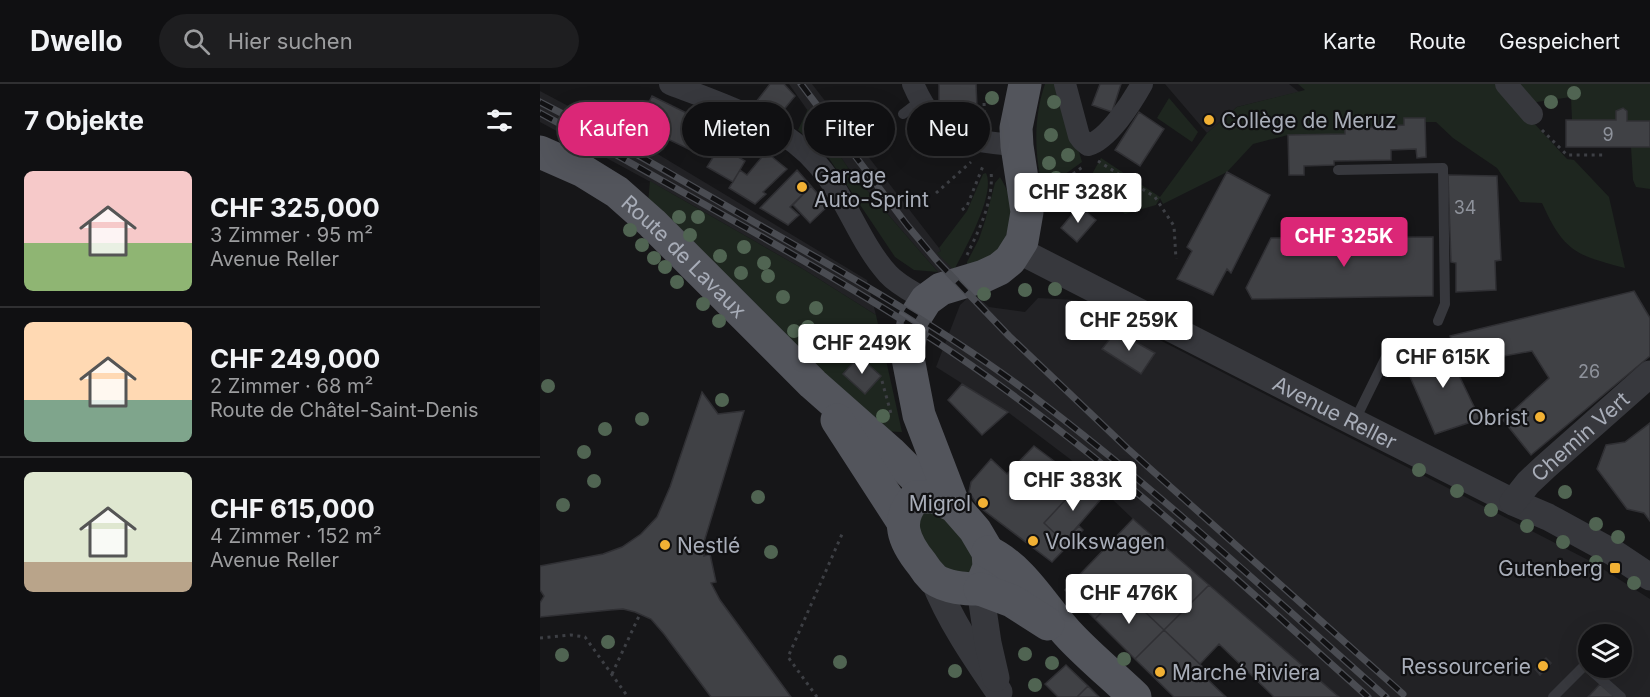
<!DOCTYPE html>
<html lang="de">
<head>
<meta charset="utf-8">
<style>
	:root { --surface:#101012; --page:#1e1e20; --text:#f1f3f6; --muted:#9c9d9f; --line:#303032; --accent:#db2777 }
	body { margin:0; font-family:Inter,sans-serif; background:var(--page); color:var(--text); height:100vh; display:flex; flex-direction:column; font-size:22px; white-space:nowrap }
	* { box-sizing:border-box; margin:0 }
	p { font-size:20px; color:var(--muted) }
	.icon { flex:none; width:33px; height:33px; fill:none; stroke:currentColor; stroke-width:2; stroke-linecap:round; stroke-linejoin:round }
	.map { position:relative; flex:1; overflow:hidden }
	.panel { display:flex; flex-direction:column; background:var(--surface); width:540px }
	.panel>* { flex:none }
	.top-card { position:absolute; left:18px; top:18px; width:570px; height:54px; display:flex; gap:12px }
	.fabs { position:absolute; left:1038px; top:540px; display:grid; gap:12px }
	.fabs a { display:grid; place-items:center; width:54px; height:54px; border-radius:50%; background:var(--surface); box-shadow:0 6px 24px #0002,0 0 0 2px var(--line); font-size:30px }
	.price { position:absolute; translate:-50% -51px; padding:0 14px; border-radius:6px; background:#fff; color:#222; font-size:20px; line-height:39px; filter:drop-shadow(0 2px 3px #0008) }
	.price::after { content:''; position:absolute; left:50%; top:36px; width:18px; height:14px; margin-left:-9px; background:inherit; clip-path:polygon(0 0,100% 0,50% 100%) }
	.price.on { background:var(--accent); color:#fff }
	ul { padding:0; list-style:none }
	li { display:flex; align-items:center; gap:18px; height:150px; padding:0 24px }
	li+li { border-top:2px solid var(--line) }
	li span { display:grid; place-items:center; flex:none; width:168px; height:120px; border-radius:9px; color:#555 }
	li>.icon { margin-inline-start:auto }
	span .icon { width:72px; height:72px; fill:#fffc; stroke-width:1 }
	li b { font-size:26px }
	h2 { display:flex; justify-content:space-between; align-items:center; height:72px; padding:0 24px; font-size:26px }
	.pill { padding:0 21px; border-radius:27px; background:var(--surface); box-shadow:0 6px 24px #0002,0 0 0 2px var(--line); font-size:21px; line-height:54px }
	.pill.on { background:var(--accent); color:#fff }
	header { display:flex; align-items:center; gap:36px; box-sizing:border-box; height:84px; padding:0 30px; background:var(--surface); border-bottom:2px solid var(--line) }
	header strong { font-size:28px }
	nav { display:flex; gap:33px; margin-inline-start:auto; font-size:21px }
	.search { width:420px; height:54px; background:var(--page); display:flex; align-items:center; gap:15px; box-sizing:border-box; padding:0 21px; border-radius:33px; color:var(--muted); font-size:22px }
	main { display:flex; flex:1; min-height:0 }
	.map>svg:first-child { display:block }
</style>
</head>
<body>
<header>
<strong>Dwello</strong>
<div class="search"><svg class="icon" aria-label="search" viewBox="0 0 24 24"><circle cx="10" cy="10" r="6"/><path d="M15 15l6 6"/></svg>Hier suchen</div>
<nav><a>Karte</a><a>Route</a><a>Gespeichert</a></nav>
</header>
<main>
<section class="panel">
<h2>7 Objekte<svg class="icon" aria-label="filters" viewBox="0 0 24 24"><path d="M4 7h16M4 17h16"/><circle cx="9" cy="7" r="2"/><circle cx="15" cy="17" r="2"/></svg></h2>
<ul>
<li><span style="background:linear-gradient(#f6c9c9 60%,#8fb573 0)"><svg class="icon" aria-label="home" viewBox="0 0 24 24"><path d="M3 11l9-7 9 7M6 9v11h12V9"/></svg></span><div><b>CHF 325,000</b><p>3 Zimmer · 95 m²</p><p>Avenue Reller</p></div></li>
<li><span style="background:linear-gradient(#ffd9b3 65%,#7fa58c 0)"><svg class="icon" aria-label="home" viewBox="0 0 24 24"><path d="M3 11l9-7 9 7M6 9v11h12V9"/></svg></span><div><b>CHF 249,000</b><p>2 Zimmer · 68 m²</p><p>Route de Châtel-Saint-Denis</p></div></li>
<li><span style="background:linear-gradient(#dfe7d0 75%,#b9a48a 0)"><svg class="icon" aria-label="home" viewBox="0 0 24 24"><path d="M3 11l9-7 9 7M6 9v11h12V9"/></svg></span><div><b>CHF 615,000</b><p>4 Zimmer · 152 m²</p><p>Avenue Reller</p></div></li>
</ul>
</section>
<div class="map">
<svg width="1110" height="613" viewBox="0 0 1110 613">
	<rect width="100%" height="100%" fill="#161618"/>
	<path fill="#222225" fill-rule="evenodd" d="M249,0H272L399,164L401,167L398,169L414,186L398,188L311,88Z
		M625,0H749L759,8L697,23L667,49Z
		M0,7L111,66L327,196L336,231L263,185L131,109L0,38Z
		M433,209L449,223L485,228L498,214L536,216L571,231L1052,478L1110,515V613H799L593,435L530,375L469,329L396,283L420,221ZM1048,550H1082V584H1048Z"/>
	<path fill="#1e261f" d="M505,0H519L542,78L507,103L502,91L500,92C494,61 495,29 505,0Z
		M758,0H958L1027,75L1034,76L1069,113L1085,184C1036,171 1024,168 1002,119L980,118L957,84L913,54L896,38H885L884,34H864V41L805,45V50L748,51L713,60L687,88L623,120L620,114L616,121L585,130L547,99L561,74L620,113L667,49L697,23L765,6Z
		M974,0H1110V37H1087V27L1083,24L1076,27V36H1032L1031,13L990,19Z
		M629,14L658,48L652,58L617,34Z
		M268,25L311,88L398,188L374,186L355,173L286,70L258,46Z
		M1091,63H1110V105L1096,103L1093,96Z
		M446,89C456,110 425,165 414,186L397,169L401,167L399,164L427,127L443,90Z
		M460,93C478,123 471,132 463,163L427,187V178L439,155L445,137L455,99Z
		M110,97L263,185L336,231L362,348L338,347L108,119Z
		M393,424L438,468L431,489C391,490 386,465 374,433Z"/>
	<path fill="#404145" stroke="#303034" stroke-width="1.5" d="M230,0H244L255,12L241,29L216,18Z
		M399,0H436L437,24L410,25V21L399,22Z
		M560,0H581L572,28L552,21Z
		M112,12L169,40L155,68L98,41Z
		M1083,24L1087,27V37H1110V63H1026V36H1076V27Z
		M599,28L624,45L600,82L575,66Z
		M864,34H885L886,73L877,74L876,65L851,66V76L794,77V81L764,82V91H749L748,51L805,50V45L864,41Z
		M180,62L205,77L193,98L167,83Z
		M226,68L247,85L223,108L226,110L215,120L189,104L200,86L207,91Z
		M257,86L271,102L250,123L259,131L248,141L220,124Z
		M687,88L730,111L691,189L687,185L673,211L637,195L652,167L647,163Z
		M908,91L957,92L961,176L955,177L956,206L916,208V179L911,178Z
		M271,102L288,122L270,139L253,121Z
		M522,103L531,111L520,122L509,111Z
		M539,122L556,136L537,158L521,144Z
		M893,153V212L712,215L706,204L731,154Z
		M1094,207L1110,234V272L991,371L963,336L1009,294L992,267L920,280L910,252Z
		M576,247L615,269L601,290L562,265Z
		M911,256L920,280L915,283L940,335L895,350L868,288L884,282L877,266Z
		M319,272L341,292L325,310L303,290Z
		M422,300L468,328L442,351L408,316Z
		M162,308L178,330L204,327L164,458V472L170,470L176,498L171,499L180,516L251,613H171L124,550L111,535L95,528L83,525L70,526L0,533V519L4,512L0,506V482L63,470L82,463L101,450L117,433L130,403Z
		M1110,339V437L1104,429L1087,425L1057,385L1066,361L1085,358Z
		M494,362L542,398L504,439L524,458L539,442L543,446L512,478L438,422L429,408L431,398L451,375L467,390Z
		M542,398L561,415L524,458L504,439Z
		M593,435L669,501L624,546L583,507L555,535L525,506Z
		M669,501L799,613H734L679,560L660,580L624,546Z
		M583,507L624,546L595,575L555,535Z
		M624,546L668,588L664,592L686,613H634L595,575Z
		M1006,574L1011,579L1000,591L995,585Z
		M526,581L548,602L537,613H518L505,600Z
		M1060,600L1075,613H1048Z
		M548,602L559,613H537Z"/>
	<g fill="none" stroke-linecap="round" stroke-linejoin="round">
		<path stroke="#3d3f44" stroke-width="3" stroke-dasharray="3 4.5" stroke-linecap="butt" d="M444,19L445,36
			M1002,46L1027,71H1065
			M558,77L615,113L634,142L636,175
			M509,108L545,81
			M396,109L431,78
			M422,126L427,122L443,82
			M427,171C439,146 454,116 451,87
			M342,297L352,333
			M0,554L31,551L45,553L88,613
			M72,590L100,530
			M277,613L248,573L303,448"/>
		<path stroke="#37383d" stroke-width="10" d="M363,30L380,17
			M798,86L903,84L905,220L898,237
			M814,338L852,261
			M1013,613L1045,581L1081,613"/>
		<path stroke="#37383d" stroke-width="22" d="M130,0C181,20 242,38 278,81C307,114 319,158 348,190C358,201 373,208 386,216
			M373,0C382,21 398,47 421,54C439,58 459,59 477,62
			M525,0L539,52L542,56L548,61C568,56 592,18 602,0
			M966,0L992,30"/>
		<g stroke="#37383d" stroke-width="27">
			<path id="s1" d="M478,166L814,338L973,418L1008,433L1074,469L1110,493"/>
			<path id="s2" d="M973,418L988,399L1005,383L1110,290"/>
			<path d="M393,494C409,535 434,572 459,608"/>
			<path d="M440,505L448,559L456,594"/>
		</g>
		<g stroke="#53555c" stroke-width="33">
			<path id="s3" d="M0,68L43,87L77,108L112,139L273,300L350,368L395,413"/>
			<path d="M297,336L363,438"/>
			<path d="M414,422L395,413H376C354,436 364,458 382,480C385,485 390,491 394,495C407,504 425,505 440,505L449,483L448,468L435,446L414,422L379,331L367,269L374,235L386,216L401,205L444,192L459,185L470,176L482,157L487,128L477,62L476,44L485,0"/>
			<path d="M448,468C484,485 504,525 531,553C551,574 574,593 595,613"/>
			<path d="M440,505L472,517L508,540"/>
		</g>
		<defs>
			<path id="rail" d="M261,0L367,141L398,178L469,252L588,365L863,610
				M0,18C73,55 143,97 214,138C308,191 402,244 489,309C614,403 729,509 846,613
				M0,29C71,67 140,107 210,146C303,199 396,253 482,318C604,408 715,512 828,613"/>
		</defs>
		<use href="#rail" stroke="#4a4c52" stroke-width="7"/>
		<use href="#rail" stroke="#111113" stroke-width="4.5" stroke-dasharray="14" stroke-linecap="butt"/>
	</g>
	<g fill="#506452">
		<circle cx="1034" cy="9" r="7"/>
		<circle cx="452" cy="14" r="7"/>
		<circle cx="514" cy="18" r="7"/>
		<circle cx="1011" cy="18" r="7"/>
		<circle cx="511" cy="51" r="7"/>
		<circle cx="528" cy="71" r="7"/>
		<circle cx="509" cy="79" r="7"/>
		<circle cx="516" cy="94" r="7"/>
		<circle cx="139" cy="133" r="7"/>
		<circle cx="158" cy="133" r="7"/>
		<circle cx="90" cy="146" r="7"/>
		<circle cx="150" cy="151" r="7"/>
		<circle cx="102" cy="161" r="7"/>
		<circle cx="204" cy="163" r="7"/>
		<circle cx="180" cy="172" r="7"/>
		<circle cx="114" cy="174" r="7"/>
		<circle cx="224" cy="179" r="7"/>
		<circle cx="125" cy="183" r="7"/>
		<circle cx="201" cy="189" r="7"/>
		<circle cx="228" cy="192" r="7"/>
		<circle cx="137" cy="198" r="7"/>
		<circle cx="515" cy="205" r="7"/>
		<circle cx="485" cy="206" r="7"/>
		<circle cx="444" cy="210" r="7"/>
		<circle cx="243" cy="213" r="7"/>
		<circle cx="163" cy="220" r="7"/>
		<circle cx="276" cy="224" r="7"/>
		<circle cx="179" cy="237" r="7"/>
		<circle cx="268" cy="243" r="7"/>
		<circle cx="254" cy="247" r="7"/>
		<circle cx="294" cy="268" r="7"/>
		<circle cx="8" cy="302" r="7"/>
		<circle cx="182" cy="316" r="7"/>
		<circle cx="343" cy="332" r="7"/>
		<circle cx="102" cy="335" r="7"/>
		<circle cx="65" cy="345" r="7"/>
		<circle cx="44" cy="368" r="7"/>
		<circle cx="879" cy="386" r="7"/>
		<circle cx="54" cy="397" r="7"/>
		<circle cx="917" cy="407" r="7"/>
		<circle cx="1025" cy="408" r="7"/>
		<circle cx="218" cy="413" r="7"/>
		<circle cx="23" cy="421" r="7"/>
		<circle cx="951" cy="426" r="7"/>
		<circle cx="1056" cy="440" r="7"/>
		<circle cx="987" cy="442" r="7"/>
		<circle cx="1078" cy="453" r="7"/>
		<circle cx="1023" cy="458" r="7"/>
		<circle cx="231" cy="468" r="7"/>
		<circle cx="1056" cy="478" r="7"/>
		<circle cx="1094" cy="499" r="7"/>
		<circle cx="68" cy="558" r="7"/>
		<circle cx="485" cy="570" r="7"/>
		<circle cx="22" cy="571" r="7"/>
		<circle cx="584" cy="575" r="7"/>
		<circle cx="300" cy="578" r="7"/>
		<circle cx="512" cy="579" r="7"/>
		<circle cx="415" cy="587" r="7"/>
		<circle cx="495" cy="601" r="7"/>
	</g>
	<g fill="#f2b134" stroke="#111113" stroke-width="2">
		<circle cx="669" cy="36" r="6"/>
		<circle cx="262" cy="103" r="6"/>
		<circle cx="1000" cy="333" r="6"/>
		<circle cx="443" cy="419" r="6"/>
		<circle cx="493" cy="457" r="6"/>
		<circle cx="125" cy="461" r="6"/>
		<rect x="1069" y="478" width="12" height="12" rx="3"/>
		<circle cx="1003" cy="582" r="6"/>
		<circle cx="620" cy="588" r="6"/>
	</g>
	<g text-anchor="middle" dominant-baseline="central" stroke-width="4.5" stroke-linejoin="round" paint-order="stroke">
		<g font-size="18" fill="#8e929b">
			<text x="1068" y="50">9</text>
			<text x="925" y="123">34</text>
			<text x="1049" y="287">26</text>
		</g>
		<g font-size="21" fill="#a8adb8" stroke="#111113" text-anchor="start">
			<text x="681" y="36">Collège de Meruz</text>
			<text x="274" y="91">Garage<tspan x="274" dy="24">Auto-Sprint</tspan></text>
			<text x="988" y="333" text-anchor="end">Obrist</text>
			<text x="431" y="419" text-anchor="end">Migrol</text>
			<text x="505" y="457">Volkswagen</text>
			<text x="137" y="461">Nestlé</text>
			<text x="1063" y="484" text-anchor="end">Gutenberg</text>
			<text x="991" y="582" text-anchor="end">Ressourcerie</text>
			<text x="632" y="588">Marché Riviera</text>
		</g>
		<g font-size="21" fill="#a8adb8" stroke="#111113">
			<text stroke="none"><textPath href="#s3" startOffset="180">Route de Lavaux</textPath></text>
			<text stroke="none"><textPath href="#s1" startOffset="356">Avenue Reller</textPath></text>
			<text stroke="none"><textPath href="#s2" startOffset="94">Chemin Vert</textPath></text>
		</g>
	</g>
</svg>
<div class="fabs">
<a><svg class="icon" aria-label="layers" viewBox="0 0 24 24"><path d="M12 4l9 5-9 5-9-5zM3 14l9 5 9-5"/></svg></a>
</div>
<b class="price" style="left:538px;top:140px">CHF 328K</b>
<b class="price on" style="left:804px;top:184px">CHF 325K</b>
<b class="price" style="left:589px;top:268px">CHF 259K</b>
<b class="price" style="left:322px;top:291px">CHF 249K</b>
<b class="price" style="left:903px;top:305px">CHF 615K</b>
<b class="price" style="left:533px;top:428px">CHF 383K</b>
<b class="price" style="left:589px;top:541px">CHF 476K</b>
<div class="top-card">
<a class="pill on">Kaufen</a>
<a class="pill">Mieten</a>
<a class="pill">Filter</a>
<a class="pill">Neu</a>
</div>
</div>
</main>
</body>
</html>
